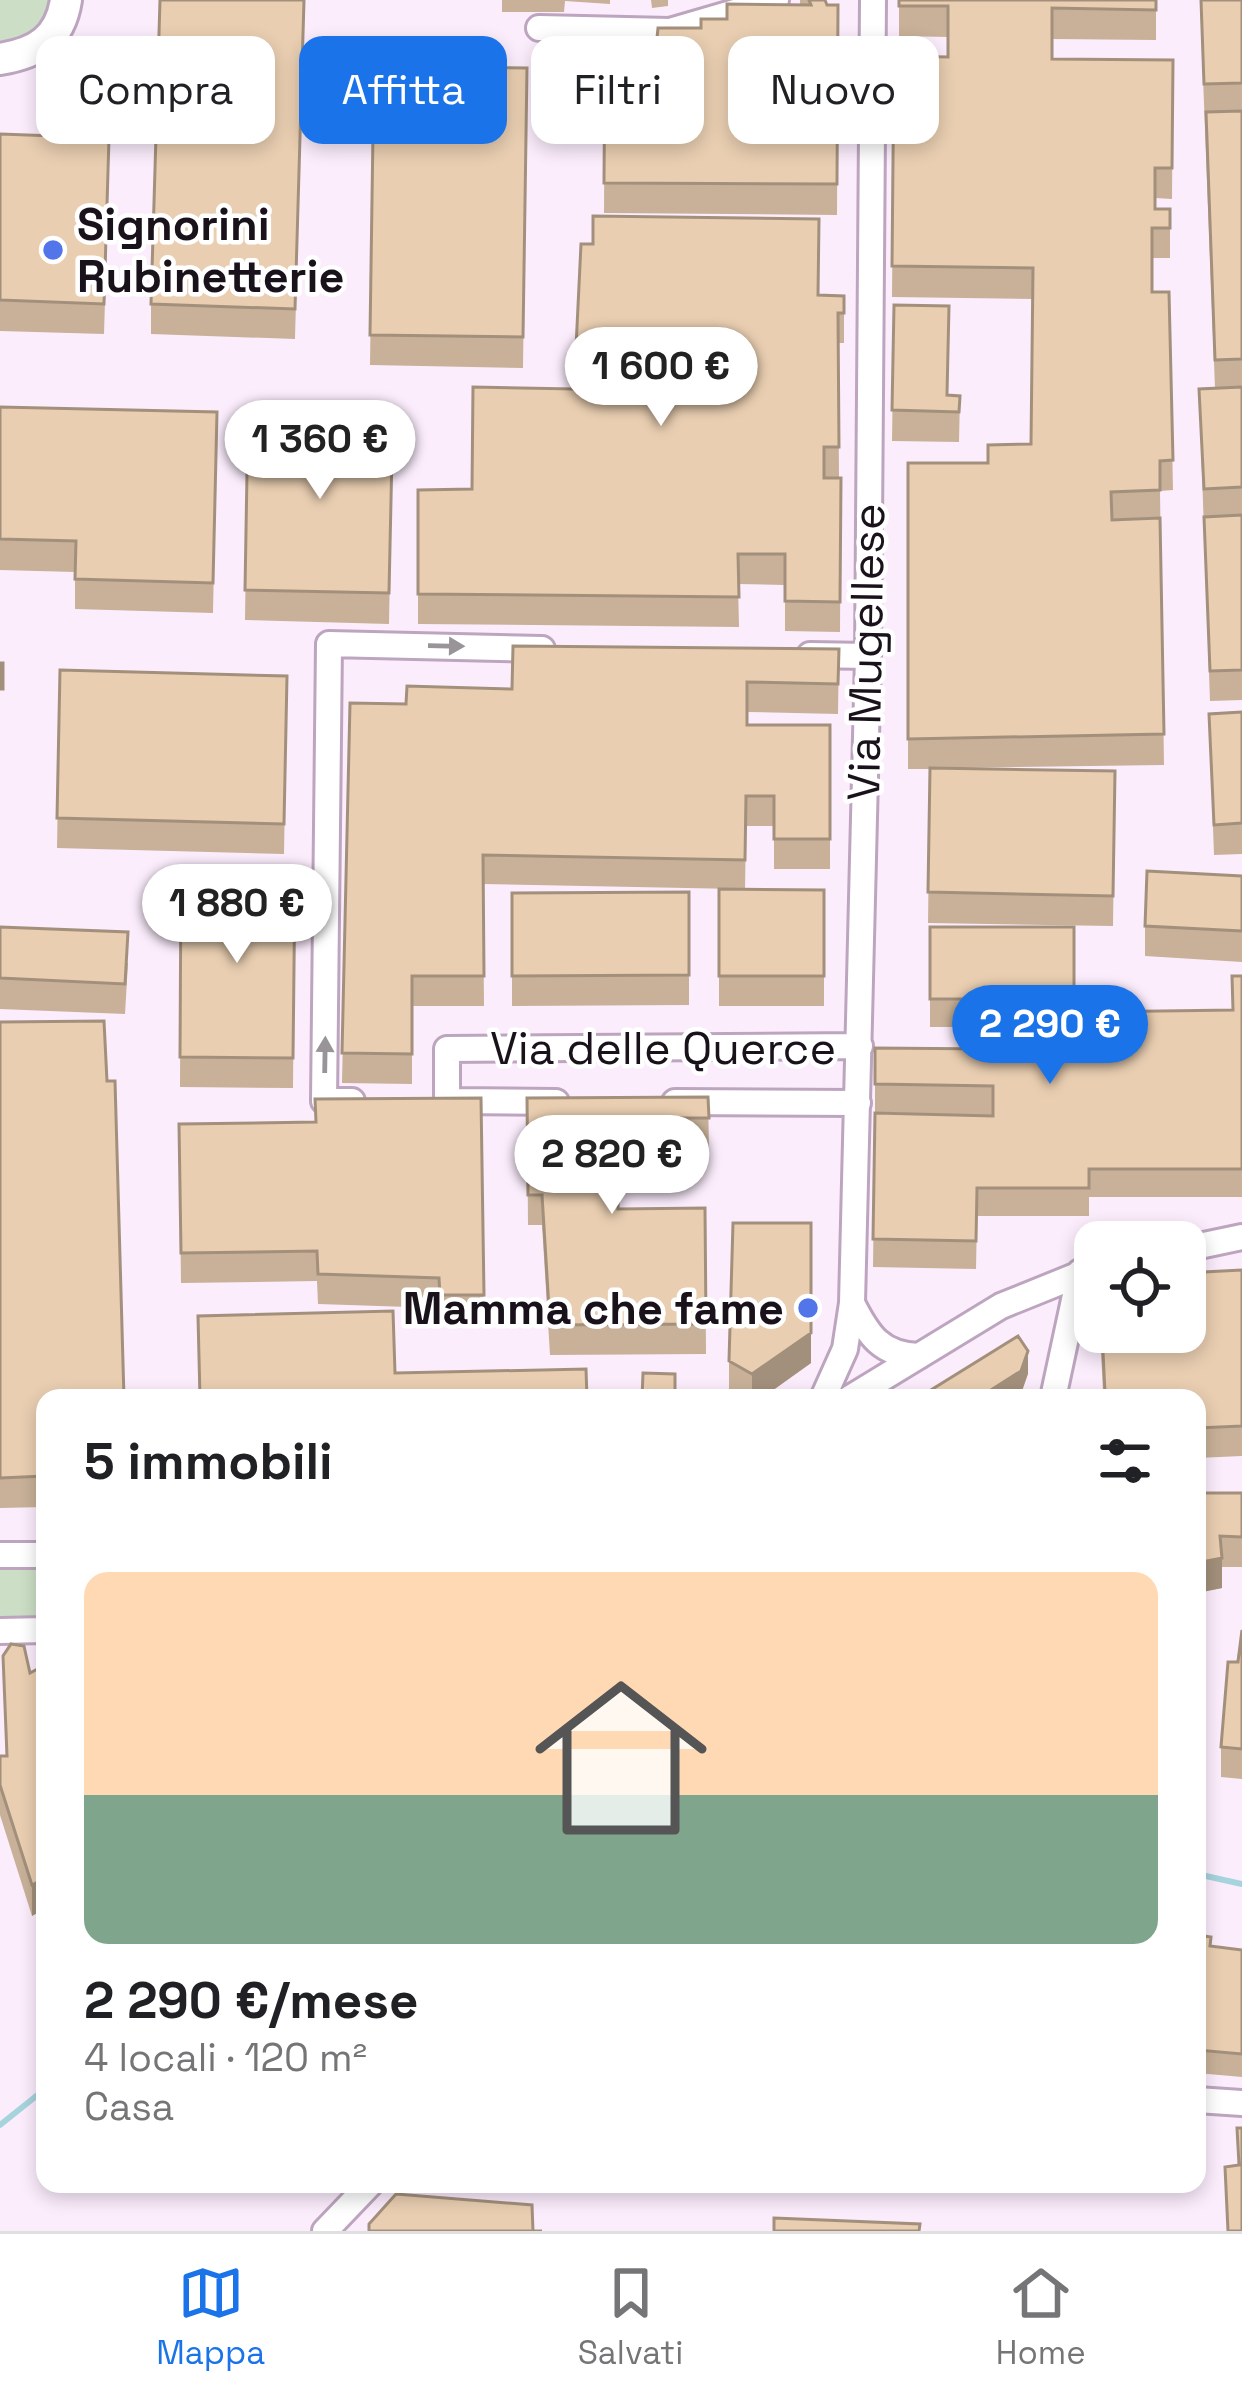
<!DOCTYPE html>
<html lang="it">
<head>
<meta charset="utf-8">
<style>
	:root { --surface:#fff; --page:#f6f6f6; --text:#202124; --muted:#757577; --line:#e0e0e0; --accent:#1a73e8 }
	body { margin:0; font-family:"Space Grotesk",sans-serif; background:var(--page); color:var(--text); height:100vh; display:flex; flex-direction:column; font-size:45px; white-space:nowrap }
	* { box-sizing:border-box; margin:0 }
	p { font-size:39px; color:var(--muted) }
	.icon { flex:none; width:66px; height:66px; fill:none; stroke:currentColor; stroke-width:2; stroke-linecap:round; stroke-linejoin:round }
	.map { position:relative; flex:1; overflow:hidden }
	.sheet { position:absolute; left:36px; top:1389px; width:1170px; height:804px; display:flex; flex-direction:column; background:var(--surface); border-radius:24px; box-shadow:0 6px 18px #0003 }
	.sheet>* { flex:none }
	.hud { position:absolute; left:36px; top:36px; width:1170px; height:108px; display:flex; gap:24px }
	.fabs { position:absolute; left:1074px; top:1221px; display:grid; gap:24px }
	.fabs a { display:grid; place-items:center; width:132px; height:132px; border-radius:24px; background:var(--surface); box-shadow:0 6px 18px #0003; font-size:60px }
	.price { position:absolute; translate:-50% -102px; padding:0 27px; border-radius:42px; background:#fff; color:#222; font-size:39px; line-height:78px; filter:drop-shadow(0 3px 6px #0008) }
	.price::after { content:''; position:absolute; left:50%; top:72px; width:36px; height:27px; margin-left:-18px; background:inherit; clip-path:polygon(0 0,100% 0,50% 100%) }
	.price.on { background:var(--accent); color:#fff }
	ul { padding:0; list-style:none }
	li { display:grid; align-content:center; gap:24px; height:636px; padding:0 48px }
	li span { display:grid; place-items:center; height:372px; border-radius:24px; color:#555 }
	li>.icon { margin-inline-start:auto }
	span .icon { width:216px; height:216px; fill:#fffc; stroke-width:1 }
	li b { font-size:51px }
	h2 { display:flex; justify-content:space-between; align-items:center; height:144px; padding:0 48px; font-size:51px }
	.tag { padding:0 42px; border-radius:24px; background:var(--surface); box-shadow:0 6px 18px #0003; font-size:42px; line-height:108px }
	.tag.on { background:var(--accent); color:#fff }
	.menu { display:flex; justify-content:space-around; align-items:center; height:168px; border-top:3px solid var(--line); background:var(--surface); font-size:33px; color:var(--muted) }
	.menu a { display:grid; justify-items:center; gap:6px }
	.menu .on { color:var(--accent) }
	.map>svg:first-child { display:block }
</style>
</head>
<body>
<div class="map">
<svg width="1242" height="2231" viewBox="0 0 1242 2231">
	<rect width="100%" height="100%" fill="#fcedfd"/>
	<path fill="#ccdfc6" d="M0,0H55L43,25L0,45Z
		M0,1563H45V1622H0Z"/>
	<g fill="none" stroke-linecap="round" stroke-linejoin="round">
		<path stroke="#a6d4dd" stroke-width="6" d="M1197,1874L1242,1884
			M0,2125L45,2089"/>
		<defs>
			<path id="minor" d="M539,28L670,31L776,0
				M810,655L868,656
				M352,1101H324L329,644L542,649
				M447,1101V1049L860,1046
				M453,1101L556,1102
				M675,1102L858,1103
				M1185,1249L1242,1237
				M852,1303C868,1335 881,1355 919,1356
				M823,1398L845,1349L852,1303L868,656L873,0
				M850,1398L1001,1306L1095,1268
				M1053,1398L1080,1272
				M0,1555H45
				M0,1631L45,1630
				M1197,2100L1242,2103
				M325,2231L370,2184"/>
			<path id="major" d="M0,59C37,53 60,39 66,0"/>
		</defs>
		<use href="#minor" stroke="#bda5bf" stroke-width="30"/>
		<use href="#major" stroke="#bda5bf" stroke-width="36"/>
		<use href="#minor" stroke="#fff" stroke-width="24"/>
		<use href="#major" stroke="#fff" stroke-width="30"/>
	</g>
	<path fill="#c8b198" d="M304,0L295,339L151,334V304Z
		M502,0H610V4L565,1L564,12H502Z
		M651,0H668V6L652,8Z
		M800,0H825L827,5H838L837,215L604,213L605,38H657L701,28L727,19L800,5Z
		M899,0H1156V40L1052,39V59L1173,60L1172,199L1155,198V209H1170V258H1152V292H1169L1173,490L1160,491L1164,765L952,768L1115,771L1113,926L928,923L930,769H908V463H988L1031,444L1033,299L892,297L894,56L948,57V37L899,36Z
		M1200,0H1242V700L1210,701L1199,389L1215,388Z
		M374,65L527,68L523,368L370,365Z
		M0,134L109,168L104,334L0,331Z
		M819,295L844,296V343H838L839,477H824L841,478L840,632L785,631V585L738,584L739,627L418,624V490L472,489L574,389Z
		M894,305L948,395L960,396L959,442L892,441Z
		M0,407L217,412L213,613L75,609V572L0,570Z
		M393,407L389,624L245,620L248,414L339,416Z
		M839,649L838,714L747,712V725H830V869H774V826H746L745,889L824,890V1006H719V889H737L483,884L484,1006H412V1084L342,1083L350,703L406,704L512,689Z
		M60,670L287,676L284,854L57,848Z
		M1242,712V854L1214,855L1209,714Z
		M181,875L295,876L293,1088L180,1087Z
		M1242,876V962L1145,956V926Z
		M689,892V1005L512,1006V893Z
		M0,927L128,963L125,1014L0,1009Z
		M930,927L1074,993L1089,1012L1232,1010L1242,976V1197H1089V1216H977L976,1269L873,1267L875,1113L993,1116L875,1112V1048L993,1049V1027H930Z
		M0,1022L45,1398V1507L0,1508Z
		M708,1097L709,1148L666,1149V1165H618V1209L705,1208L706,1354L550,1355L542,1225H528L527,1098Z
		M481,1098L484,1325H440L439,1308L318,1304L317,1281L181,1283L179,1124L315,1122Z
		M811,1223V1363L762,1398H740L729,1391V1361Z
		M1242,1270V1456L1197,1458V1398L1103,1392L1100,1332H1185Z
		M1197,1493H1242V1567H1222V1588L1197,1593Z
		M1242,1630V1779L1221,1777V1747Z
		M3,1656L30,1673L45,1665L32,1916L0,1815V1756H6Z
		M1197,1935L1211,1947L1242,1950V2077L1197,2073Z
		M294,2184H321L319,2186H294Z"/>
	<path fill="#a3907c" d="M811,1333V1363L762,1398H752V1374Z
		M1028,1351V1374L1021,1394L1015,1398H991V1390Z
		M1222,1558V1588L1197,1593V1563Z
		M45,1878V1909L32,1916V1885Z"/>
	<path fill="#e9ceb1" stroke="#a3907c" stroke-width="3" d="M160,0H304L295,309L151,304Z
		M809,0H825L827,5H838L837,184L604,183L605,38H657L658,28H701V19H727V4L811,5Z
		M899,0H1156V10L1052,8V59L1173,60L1172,168H1155V209H1170V228H1152V292H1169L1173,460L1160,461V490L1111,492L1112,520L1160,518L1164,734L908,739V463H988V445L1031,444L1033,268L892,266L894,56L948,57V6H899Z
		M1201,0H1242V83L1204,84Z
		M374,65L527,68L523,337L370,335Z
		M1242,111V359L1215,360L1206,112Z
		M0,134L109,138L104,304L0,300Z
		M593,216L819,219L818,295L844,296V313H838L839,447H824V478H841L840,602L785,601V554H738L739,597L418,594V490L472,489L473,387L574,389L581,244H593Z
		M894,305L949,306L947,395L960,396L959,412L892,410Z
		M1242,387V487L1204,489L1199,389Z
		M339,406L393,407L389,593L245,590L248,414L339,416Z
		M0,407L217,412L213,583L75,579L76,541L0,539Z
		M1242,515V670L1210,671L1204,517Z
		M513,646L839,649L838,684L747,682V725H830V839H774V796H746L745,860L483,855L484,976H412V1054L342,1053L350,703L406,704L407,686L512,689Z
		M0,663H3V689H0Z
		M60,670L287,676L284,824L57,818Z
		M1242,712V823L1214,825L1209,714Z
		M930,768L1115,771L1113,896L928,892Z
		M1147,871L1242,876V931L1145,926Z
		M181,875L295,876L293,1058L180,1057Z
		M719,889L824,890V976H719Z
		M689,892V975L512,976V893Z
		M0,927L128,932L125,984L0,978Z
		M930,927H1074V993H1089V1012L1233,1010L1232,976H1242V1169H1089V1188H977L976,1241L873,1239L875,1113L993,1116V1086L875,1084V1048L993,1049V999H930Z
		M104,1021L107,1081H115L124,1398H45V1476L0,1478V1022Z
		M708,1097L709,1118H666V1135H606V1165H618V1209L705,1208L706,1324L550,1325L542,1195H528L527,1098Z
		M481,1098L484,1295H440L439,1278L318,1274L317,1251L181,1253L179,1124L316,1122L315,1099Z
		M733,1223H811V1333L752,1374L729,1361Z
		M1242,1270V1426L1197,1428V1398H1071L1070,1394L1105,1392L1102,1332H1185V1273Z
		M393,1311L395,1373L586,1369L587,1398H200L198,1316Z
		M1018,1336L1028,1351L1021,1371L991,1390L996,1398H918Z
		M643,1373L675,1374V1393L701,1394V1398H642Z
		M1197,1493H1242V1537L1220,1536L1222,1558L1197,1563Z
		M1242,1630V1749L1221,1747L1228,1662H1238Z
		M11,1644L24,1646L30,1673L45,1665V1878L32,1885L0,1785V1756H7L3,1656Z
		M1197,1935L1211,1937L1210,1946L1242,1950V2054L1197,2050Z
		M1237,2128H1242V2231H1228L1225,2167L1239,2165Z
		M396,2194L532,2205L533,2231H542H369V2224Z
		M774,2218L920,2224L919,2231H774Z"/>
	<defs><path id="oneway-solid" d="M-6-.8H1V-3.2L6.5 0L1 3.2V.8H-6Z" transform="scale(3)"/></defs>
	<g fill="#989498">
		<use href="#oneway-solid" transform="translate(446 646) rotate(1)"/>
		<use href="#oneway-solid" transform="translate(325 1055) rotate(-89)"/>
	</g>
	<g fill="#5275e9" stroke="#fff" stroke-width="4.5">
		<circle cx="53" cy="250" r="12"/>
		<circle cx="808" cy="1308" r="12"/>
	</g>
	<g text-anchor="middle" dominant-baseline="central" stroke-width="9" stroke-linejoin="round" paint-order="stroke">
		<g font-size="45" font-weight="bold" fill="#1a121b" stroke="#fff" text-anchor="start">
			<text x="77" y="224">Signorini<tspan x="77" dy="52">Rubinetterie</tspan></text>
			<text x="784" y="1308" text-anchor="end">Mamma che fame</text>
		</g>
		<g font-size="45" fill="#1a121b" stroke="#fff">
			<text transform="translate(866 652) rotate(-89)">Via Mugellese</text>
			<text x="663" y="1048">Via delle Querce</text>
		</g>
	</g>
</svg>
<div class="fabs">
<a><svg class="icon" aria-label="locate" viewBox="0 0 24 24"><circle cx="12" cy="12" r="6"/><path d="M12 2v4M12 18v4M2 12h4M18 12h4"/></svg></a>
</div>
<b class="price" style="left:661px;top:429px">1 600 €</b>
<b class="price" style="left:320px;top:502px">1 360 €</b>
<b class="price" style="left:237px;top:966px">1 880 €</b>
<b class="price on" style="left:1050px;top:1087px">2 290 €</b>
<b class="price" style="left:612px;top:1217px">2 820 €</b>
<div class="hud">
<a class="tag">Compra</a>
<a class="tag on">Affitta</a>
<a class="tag">Filtri</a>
<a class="tag">Nuovo</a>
</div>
<section class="sheet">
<h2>5 immobili<svg class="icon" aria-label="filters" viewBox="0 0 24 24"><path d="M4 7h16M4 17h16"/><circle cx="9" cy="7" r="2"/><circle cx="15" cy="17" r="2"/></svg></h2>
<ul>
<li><span style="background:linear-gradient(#ffd9b3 60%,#7fa58c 0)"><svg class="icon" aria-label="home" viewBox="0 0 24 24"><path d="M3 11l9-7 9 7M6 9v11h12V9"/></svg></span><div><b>2 290 €/mese</b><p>4 locali · 120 m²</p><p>Casa</p></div></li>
</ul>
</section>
</div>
<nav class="menu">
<a class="on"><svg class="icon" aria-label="map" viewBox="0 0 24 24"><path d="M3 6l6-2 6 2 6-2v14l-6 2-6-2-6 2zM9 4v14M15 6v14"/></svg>Mappa</a>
<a><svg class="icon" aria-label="saved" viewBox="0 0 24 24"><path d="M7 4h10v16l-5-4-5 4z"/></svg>Salvati</a>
<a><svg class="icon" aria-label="home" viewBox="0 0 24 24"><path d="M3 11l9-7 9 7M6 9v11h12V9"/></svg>Home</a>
</nav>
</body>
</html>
